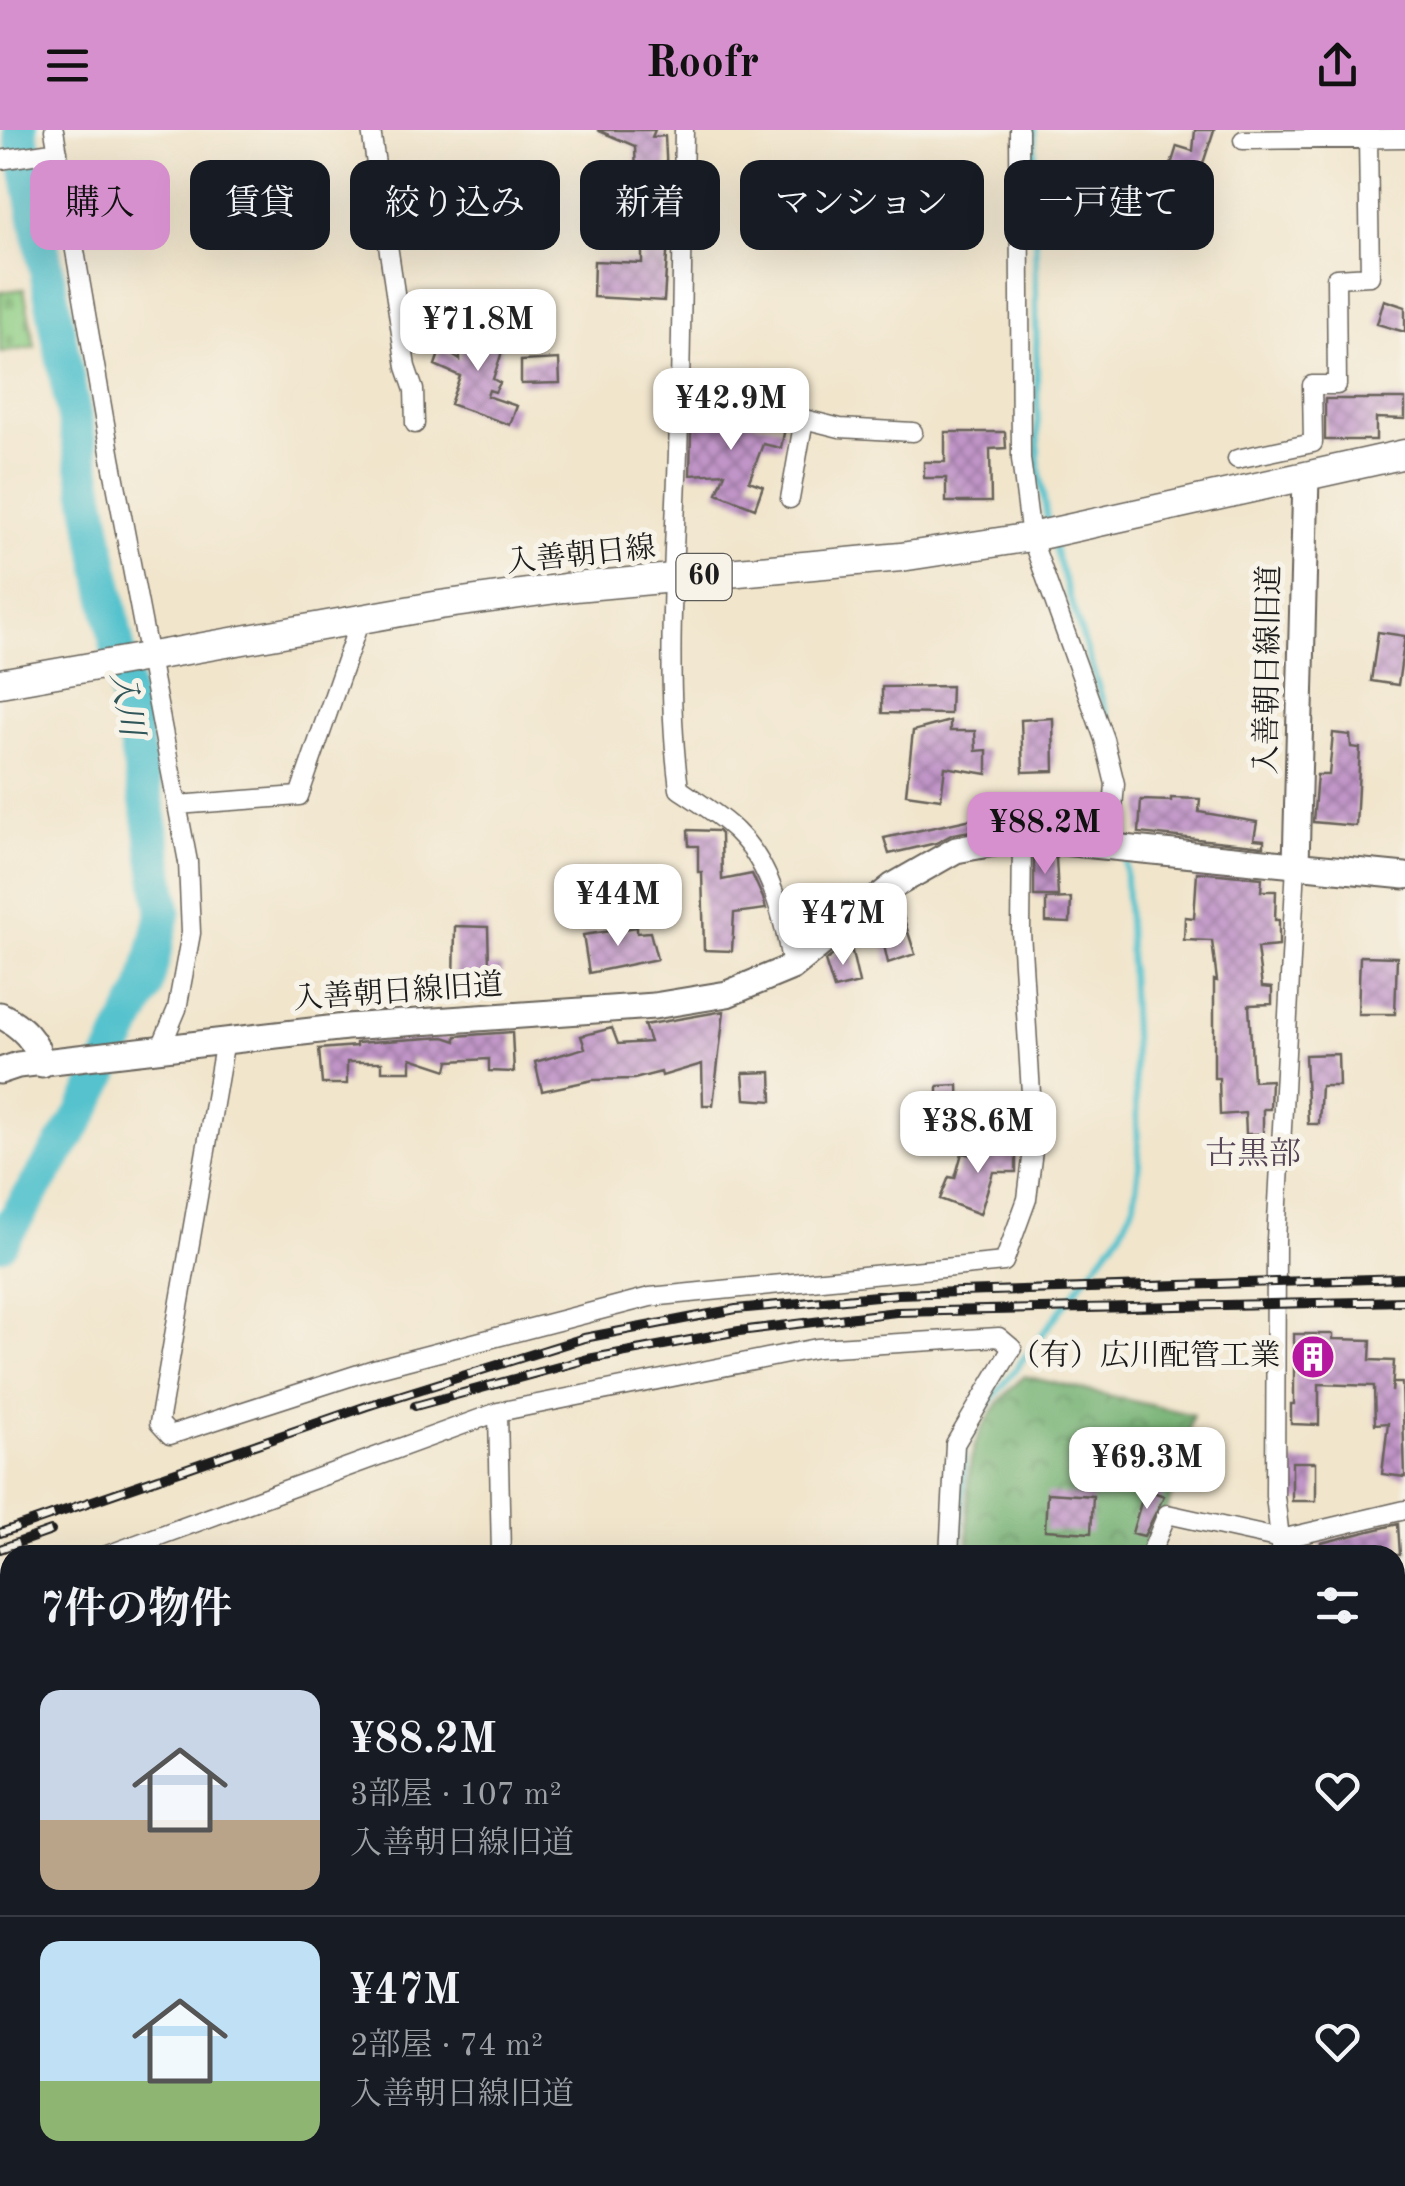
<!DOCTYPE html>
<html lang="ja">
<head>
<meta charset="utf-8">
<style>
	:root { --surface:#171b24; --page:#20242c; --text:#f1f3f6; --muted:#9ea1a6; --line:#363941; --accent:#d690ce }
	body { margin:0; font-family:"Old Standard TT","Noto Serif JP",serif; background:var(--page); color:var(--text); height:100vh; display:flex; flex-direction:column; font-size:38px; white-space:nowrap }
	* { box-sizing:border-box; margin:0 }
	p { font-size:32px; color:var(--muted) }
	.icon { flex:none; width:55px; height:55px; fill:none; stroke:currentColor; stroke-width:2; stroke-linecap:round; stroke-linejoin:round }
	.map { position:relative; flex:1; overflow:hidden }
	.drawer { position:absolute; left:0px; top:1415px; width:1405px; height:642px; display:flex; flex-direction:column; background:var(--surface); border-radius:30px 30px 0 0; box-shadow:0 10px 40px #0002 }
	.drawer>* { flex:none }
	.hud { position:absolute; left:30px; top:30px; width:1345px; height:90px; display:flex; gap:20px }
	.price { position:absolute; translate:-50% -85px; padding:0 22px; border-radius:20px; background:#fff; color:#222; font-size:32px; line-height:65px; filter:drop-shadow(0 2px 5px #0008) }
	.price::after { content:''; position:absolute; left:50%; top:60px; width:30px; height:22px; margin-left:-15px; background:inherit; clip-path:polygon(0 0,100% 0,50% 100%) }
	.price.selected { background:var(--accent); color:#111 }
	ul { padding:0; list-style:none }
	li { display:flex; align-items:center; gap:30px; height:250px; padding:0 40px }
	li+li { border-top:2px solid var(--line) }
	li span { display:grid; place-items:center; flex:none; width:280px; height:200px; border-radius:20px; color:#555 }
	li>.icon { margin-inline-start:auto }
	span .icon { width:120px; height:120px; fill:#fffc; stroke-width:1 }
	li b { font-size:42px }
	h2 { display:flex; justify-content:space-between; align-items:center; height:120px; padding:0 40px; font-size:42px }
	.chip { padding:0 35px; border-radius:20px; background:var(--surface); box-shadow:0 10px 40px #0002; font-size:35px; line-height:90px }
	.chip.selected { background:var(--accent); color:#111 }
	header { display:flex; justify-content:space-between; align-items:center; height:130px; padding:0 40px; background:var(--accent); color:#111; font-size:45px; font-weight:600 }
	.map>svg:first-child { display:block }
</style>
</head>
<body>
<header><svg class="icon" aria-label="menu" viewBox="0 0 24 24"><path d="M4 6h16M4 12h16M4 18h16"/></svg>Roofr<svg class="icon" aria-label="share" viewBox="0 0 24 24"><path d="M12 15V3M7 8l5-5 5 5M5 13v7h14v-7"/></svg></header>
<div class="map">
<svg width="1405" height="2056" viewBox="0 0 1405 2056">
	<defs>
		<pattern id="forest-crowns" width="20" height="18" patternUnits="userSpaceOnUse" patternTransform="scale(2.5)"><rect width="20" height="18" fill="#73b172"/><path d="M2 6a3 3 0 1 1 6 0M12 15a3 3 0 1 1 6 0" fill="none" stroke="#5e8f5d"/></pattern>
		<pattern id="cemetery-stones" width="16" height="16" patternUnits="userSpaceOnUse" patternTransform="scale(2.5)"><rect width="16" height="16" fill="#8fce84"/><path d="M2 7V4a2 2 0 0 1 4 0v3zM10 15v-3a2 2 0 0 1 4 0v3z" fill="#7bb071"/></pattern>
		<pattern id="building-cross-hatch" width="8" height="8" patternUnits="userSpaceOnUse" patternTransform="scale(2.5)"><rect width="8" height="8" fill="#c195c8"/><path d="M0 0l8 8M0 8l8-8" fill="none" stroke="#9c79a2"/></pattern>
	</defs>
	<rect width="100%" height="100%" fill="#f7f3e8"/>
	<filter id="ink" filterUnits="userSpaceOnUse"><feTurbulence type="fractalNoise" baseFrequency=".01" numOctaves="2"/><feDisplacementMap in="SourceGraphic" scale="20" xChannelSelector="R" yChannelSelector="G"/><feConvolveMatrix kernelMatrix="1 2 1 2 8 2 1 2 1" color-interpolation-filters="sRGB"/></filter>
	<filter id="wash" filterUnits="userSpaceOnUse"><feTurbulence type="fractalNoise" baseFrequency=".0048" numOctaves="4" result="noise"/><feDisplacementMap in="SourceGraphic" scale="40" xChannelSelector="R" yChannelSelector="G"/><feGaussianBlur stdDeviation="2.25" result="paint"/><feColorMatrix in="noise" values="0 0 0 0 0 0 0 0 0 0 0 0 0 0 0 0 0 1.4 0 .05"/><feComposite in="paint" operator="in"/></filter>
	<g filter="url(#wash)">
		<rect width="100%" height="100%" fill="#f1e5cc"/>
		<path fill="url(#forest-crowns)" stroke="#486647" stroke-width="2.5" d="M1024,1246L1193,1285L1168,1377L1145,1425H968C969,1340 958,1309 1024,1246Z"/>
		<path fill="url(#cemetery-stones)" stroke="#567550" stroke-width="2.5" d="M24,159L35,217L0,223V162Z"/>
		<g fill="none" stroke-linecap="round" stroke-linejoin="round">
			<path stroke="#55c2cd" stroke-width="6" d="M1034,0L1038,331L1048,396
				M1051,408L1125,641V714
				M985,1279L1121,1101L1134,1074L1139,1036L1125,726
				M960,1425L964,1318L974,1298
				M970,2048V2056"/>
			<path stroke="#55c2cd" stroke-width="35" d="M0,1113L82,984L145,860L164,782L149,684L20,0"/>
		</g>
		<g id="blocks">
			<path fill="url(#building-cross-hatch)" d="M597,0H655L652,7L665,6L667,45L636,49L635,16Z
				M1195,0H1214L1190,73L1162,64L1177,16L1193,21Z
				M642,109H668L664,171L593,167L594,131L642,133Z
				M1384,170L1405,177V202L1377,194Z
				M460,199L501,200V225L493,249L500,253L495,262L489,260L487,266L517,276L510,295L450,274L460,246L435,235L441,218L460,230Z
				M559,229L560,253L521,254V231Z
				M1325,269H1405V289L1376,288V310H1325Z
				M696,282L785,298L781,318L763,314L749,351L763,356L755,378L717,363L725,343L690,345L691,302Z
				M945,302H1005L1006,318L990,319L991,372H946V348H924V332H945Z
				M1378,502L1405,506L1398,555L1371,551Z
				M951,556L950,584L882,583V557Z
				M1053,588L1054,641L1023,642L1021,590Z
				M950,591V601H975L976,621L987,620V644L945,637L941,669L906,664L913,601Z
				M1333,603L1350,605L1351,617L1360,618L1356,696L1313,692L1317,645H1329Z
				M1171,668L1200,669L1199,682L1257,692L1254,709L1264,710V716L1139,703L1141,670L1171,671Z
				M981,687L983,699L953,704L936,713L889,724L884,708Z
				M688,700L718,701L721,704L722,750L752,744L763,768L766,779L734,783L732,821L704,820L702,742H698V716H689Z
				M1034,727L1056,728L1058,766H1034Z
				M1197,742L1262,748L1261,761H1276L1275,790H1279V816L1257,818L1262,857L1272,858V874L1249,875L1253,951L1271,950L1270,979H1263V1004H1246L1245,983L1220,985L1219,948H1214V850L1217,851L1212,811L1184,810L1185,787L1194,788Z
				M1071,768L1070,793L1046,792V769Z
				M901,780L915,824L888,833L878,789Z
				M455,796L488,797L489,836L502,837V856L454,857Z
				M637,797V803L650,802L657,829L589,843L583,805Z
				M850,813L859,853L834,859L825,831Z
				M1360,826L1397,827L1395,884H1358Z
				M724,881L713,975H703L702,934L662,946L661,942L634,949L593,950L542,961L535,932L585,918L581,906L612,898L618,914L650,912L644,895Z
				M512,902L514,942L489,941V929L449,931L447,940L411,928V941H382V932H347V954H322L319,919L356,916V913L444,907L456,911V906Z
				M1338,924L1339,956H1321L1319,994H1308L1305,925Z
				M771,942L772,971L745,969L743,943Z
				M958,955L959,983H938V956Z
				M984,1015L1016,1016V1042H993L980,1084L940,1069L949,1047L955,1048L962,1023L985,1028Z
				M1294,1204H1333V1209L1371,1210L1370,1230L1394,1231L1392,1262L1393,1253H1402L1405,1347L1382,1344L1388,1293L1375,1294L1374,1256L1319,1254V1295L1291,1294V1274H1294Z
				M1292,1332H1316V1371H1292Z
				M1145,1359L1164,1366L1144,1406L1132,1403Z
				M1047,1363L1093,1366L1091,1403L1045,1400Z
				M1398,1394L1400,1425H1321V1413Z"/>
		</g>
	</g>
	<g filter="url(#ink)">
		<use href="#blocks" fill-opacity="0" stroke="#67625a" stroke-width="2.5"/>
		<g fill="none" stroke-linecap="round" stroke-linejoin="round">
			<defs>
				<path id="street" d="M54,0L111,328L188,732L191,803L177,879L161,917
					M371,0L406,237L414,260L415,294
					M684,0C682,107 682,215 678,322C674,433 665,549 679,659C698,672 720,685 736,701C772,736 784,789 792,837
					M1019,0L1021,329L1031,407L1104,609L1115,654L1110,715
					M1243,10L1405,8
					M0,30L58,21
					M680,263L804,289L790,369
					M804,289L840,298L913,302
					M1237,329L1313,313L1312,255H1337L1336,148L1370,146L1368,8
					M177,675L299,666L361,487
					M225,910L159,1293L170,1305L374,1239L650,1167L1004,1132L1027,1069L1034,1012L1021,802L1022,708
					M498,1282L501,1425
					M107,1425L498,1282L817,1218L999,1207L1012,1218L955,1314L949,1425
					M1150,1425L1167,1384L1281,1409L1405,1380
					M1282,1425L1275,1366L1276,1110L1296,735
					M1395,1736H1405
					M0,1811L10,1812
					M509,2048V2056
					M1337,2048L1338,2056
					M77,2056L78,2048"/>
				<path id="secondary" d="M1296,735L1306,347
					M0,885C22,896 36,910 42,934
					M0,941L18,935L346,897L654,876L727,864L792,837L893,756L956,720L1022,708L1405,746"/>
				<path id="primary" d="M0,553L440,475L564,458L901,427L1031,407L1405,324"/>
			</defs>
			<use href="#street" stroke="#67625a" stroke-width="21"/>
			<use href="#secondary" stroke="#67625a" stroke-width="29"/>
			<use href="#primary" stroke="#67625a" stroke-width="31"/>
			<use href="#street" stroke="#fff" stroke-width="18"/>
			<use href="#secondary" stroke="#fff" stroke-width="25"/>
			<use href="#primary" stroke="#fff" stroke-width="28"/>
			<defs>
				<path id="rail" d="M415,1276L588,1229L739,1201L896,1182L1405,1171
					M0,1403L367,1276L584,1208L736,1179L898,1164L1405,1148
					M0,1419L51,1401"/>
			</defs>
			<use href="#rail" stroke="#1c1c1c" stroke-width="10"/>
			<use href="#rail" stroke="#f7f3e8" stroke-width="6" stroke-dasharray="19" stroke-linecap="butt"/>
		</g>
	</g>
	<defs>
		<symbol id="building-disc" viewBox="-11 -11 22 22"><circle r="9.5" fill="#b5179e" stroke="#f7f3e8"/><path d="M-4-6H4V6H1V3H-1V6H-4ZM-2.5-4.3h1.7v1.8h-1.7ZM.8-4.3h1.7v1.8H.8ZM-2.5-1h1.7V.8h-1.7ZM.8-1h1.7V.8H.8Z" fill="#fff"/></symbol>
	</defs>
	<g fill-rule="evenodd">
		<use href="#building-disc" x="1288" y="1202" width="50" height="50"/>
	</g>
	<g text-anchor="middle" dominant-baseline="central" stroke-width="10" stroke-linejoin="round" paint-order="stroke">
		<rect fill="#f7f3e8" stroke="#5e5c59" stroke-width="2.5" x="676.5" y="424" width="55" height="46" rx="8"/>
		<g font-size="28" font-weight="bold" fill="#1c1c1c">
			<text x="704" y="447">60</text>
		</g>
		<g font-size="30" fill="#1c1c1c" stroke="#f7f3e8">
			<text transform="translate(581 426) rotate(-6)">入善朝日線</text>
			<text transform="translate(1269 540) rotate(-89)">入善朝日線旧道</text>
			<text transform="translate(398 863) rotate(-4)">入善朝日線旧道</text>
		</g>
		<g font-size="30" fill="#1c1c1c" stroke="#f7f3e8" text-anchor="end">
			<text x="1280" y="1227">（有）広川配管工業</text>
		</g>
		<g font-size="32" font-style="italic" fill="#30565a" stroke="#f7f3e8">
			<text transform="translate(125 574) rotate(80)">入川</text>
		</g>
		<g font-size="32" fill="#564658" stroke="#f7f3e8">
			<text x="1253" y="1026">古黒部</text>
		</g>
	</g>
</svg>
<b class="price" style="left:478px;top:244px">¥71.8M</b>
<b class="price" style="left:731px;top:323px">¥42.9M</b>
<b class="price selected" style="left:1045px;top:747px">¥88.2M</b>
<b class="price" style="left:618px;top:819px">¥44M</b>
<b class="price" style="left:843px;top:838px">¥47M</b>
<b class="price" style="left:978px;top:1046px">¥38.6M</b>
<b class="price" style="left:1147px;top:1382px">¥69.3M</b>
<div class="hud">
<a class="chip selected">購入</a>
<a class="chip">賃貸</a>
<a class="chip">絞り込み</a>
<a class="chip">新着</a>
<a class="chip">マンション</a>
<a class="chip">一戸建て</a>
</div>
<section class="drawer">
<h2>7件の物件<svg class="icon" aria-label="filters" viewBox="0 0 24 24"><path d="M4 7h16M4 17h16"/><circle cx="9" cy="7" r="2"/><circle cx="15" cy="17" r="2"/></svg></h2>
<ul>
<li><span style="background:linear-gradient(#c9d6e8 65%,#b9a48a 0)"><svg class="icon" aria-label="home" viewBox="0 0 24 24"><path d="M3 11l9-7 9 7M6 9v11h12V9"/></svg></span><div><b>¥88.2M</b><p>3部屋 · 107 m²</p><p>入善朝日線旧道</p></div><svg class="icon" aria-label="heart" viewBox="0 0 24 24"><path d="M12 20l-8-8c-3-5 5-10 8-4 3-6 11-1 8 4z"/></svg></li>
<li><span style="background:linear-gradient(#bfe0f5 70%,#8fb573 0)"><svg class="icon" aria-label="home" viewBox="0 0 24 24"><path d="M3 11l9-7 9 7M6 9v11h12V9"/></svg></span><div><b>¥47M</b><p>2部屋 · 74 m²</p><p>入善朝日線旧道</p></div><svg class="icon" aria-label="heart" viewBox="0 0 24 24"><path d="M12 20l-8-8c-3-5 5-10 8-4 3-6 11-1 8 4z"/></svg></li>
</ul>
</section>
</div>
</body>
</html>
